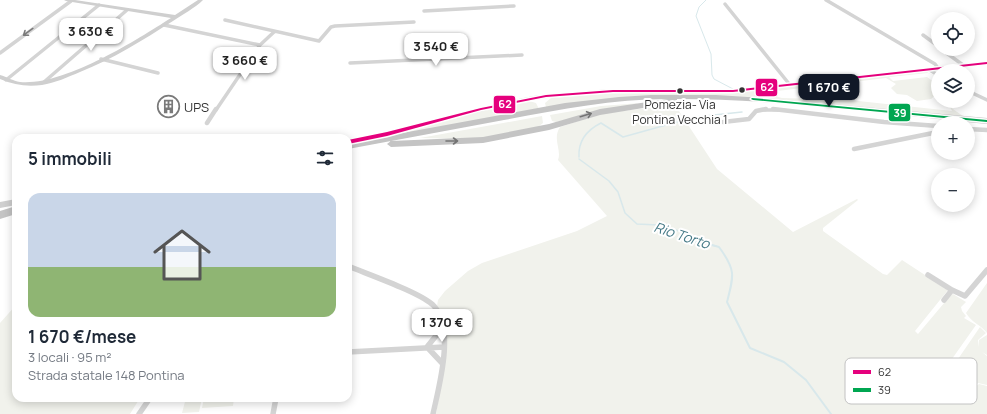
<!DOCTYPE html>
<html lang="it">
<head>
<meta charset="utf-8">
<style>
	:root { --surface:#fff; --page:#f6f6f7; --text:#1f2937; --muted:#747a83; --line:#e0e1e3; --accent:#111827 }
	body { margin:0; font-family:Manrope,sans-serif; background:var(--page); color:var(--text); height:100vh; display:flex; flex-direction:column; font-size:15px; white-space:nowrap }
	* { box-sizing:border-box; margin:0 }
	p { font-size:13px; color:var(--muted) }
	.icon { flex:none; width:22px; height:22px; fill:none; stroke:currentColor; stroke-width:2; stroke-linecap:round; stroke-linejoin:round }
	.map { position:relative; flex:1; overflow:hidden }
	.panel { position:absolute; left:12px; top:134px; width:340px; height:268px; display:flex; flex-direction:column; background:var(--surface); border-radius:12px; box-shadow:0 2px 10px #0003 }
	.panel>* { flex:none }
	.buttons { position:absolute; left:931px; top:12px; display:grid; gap:8px }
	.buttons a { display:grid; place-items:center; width:44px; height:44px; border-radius:50%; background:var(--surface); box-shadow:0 2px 10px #0003; font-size:20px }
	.price { position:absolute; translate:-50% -34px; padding:0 9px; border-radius:8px; background:#fff; color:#222; font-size:13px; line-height:26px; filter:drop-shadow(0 1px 2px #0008) }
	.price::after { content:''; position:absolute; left:50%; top:24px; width:12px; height:9px; margin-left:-6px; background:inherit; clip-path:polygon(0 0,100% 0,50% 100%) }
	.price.current { background:var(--accent); color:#fff }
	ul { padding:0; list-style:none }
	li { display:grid; align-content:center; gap:8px; height:212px; padding:0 16px }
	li+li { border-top:1px solid var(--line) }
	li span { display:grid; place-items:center; height:124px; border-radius:12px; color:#555 }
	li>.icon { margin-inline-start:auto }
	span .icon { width:72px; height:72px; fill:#fffc; stroke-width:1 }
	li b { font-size:17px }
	h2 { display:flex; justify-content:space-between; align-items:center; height:48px; padding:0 16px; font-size:17px }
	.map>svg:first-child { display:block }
</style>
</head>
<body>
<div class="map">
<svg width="987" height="414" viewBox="0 0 987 414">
	<rect width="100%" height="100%" fill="#fff"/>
	<path fill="#f1f2ec" d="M925,71L938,78L928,73L889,77L893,81L927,77L938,85V93L931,99L917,101L907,95L897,94L891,88L896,84L886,78L777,91L775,94L778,97L782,98L849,100L952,111L950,107L963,116L670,95L546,107L545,103L551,98L624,92H734Z
		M529,101L536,103L539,109L381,138L454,117Z
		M640,103L556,122L552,121L550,115L601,106Z
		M675,105L717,169L793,232L857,199L858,200L823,228V231L883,274L887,275L902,260L948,290L915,331L918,334L950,296L953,294L966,302L961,307L962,311L966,316L964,318L976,325L947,366L951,373L958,359L980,327L986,333L978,340L979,347V340L987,335V355L982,352L987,356V385L978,383L960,399L979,384L987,386V414H436L446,353L443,317L437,306L438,300L445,291L468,271L482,263L577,231L607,216L558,160C562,150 552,139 560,127L604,113Z
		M542,116L543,123L538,127L488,137L466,139L420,138Z
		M987,283V333C981,325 971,322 966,313Z
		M16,305V398H140L130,414H0V323Z
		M186,398H202L199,412L182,413Z
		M204,398H234L233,406L202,408Z"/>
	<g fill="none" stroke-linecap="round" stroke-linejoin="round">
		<path stroke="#d8e8eb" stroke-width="1" d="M706,0L699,7L696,16L711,54L712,75L714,79L733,89"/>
		<path stroke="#d8e8eb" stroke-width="1.5" d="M579,157C578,141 587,130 601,123L623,137L695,117L742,112
			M579,159L609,181L618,192L625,213L637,224L658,225L679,231L692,241L716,246"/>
		<path stroke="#d8e8eb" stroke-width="2" d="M712,245L719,247C736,270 734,275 727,302L750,348L784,362L806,380L831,414"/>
		<path stroke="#d4d4d4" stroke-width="3.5" d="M826,0L935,64L938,68
			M725,4L790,85
			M424,11L514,6
			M225,20L319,41L331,27L335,26L414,22
			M164,25L260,45
			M923,35L938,46
			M941,49L963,65
			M0,53L71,1
			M101,59L158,73
			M350,63L522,55
			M928,69L938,75
			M6,80L99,5
			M44,82L127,10
			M968,91L987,100
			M539,97L607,91H733L987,63
			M216,110L260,45L274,32
			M760,110H781"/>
		<path stroke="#d4d4d4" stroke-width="4.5" d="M773,109L884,122L938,126
			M723,122L749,119L756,111L766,109
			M207,123L216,109
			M968,129L987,130
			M854,149L938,132"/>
		<path stroke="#d4d4d4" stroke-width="5.5" d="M348,266C367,274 422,293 434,306C455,330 439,386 433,414
			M928,275L952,290L944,300
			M952,290L965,296L987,270
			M348,352L444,347
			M442,363L427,347L443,327
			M139,414L150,398
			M273,414L276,398"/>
		<path fill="#cfcfcf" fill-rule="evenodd" d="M64,0H75L175,15L198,0H203C195,8 183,14 173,21C143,40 113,59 80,72C68,77 55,83 42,85C27,87 14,85 0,79V75C7,77 13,81 20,82C64,86 135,41 171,18L66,1Z
			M539,95L542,97L541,98L491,109L396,133L348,144V140C412,127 474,107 539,95Z
			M16,199V205L0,208V202Z"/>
		<path fill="#c4c4c4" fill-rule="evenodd" d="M651,95H716L764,98L987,118V124C884,114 780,99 677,99V103H674L600,115L549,130L483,143L391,147L387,144L391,141L483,137L549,124L600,109L668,99C612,99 558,110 504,120C452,130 400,139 348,149V143L565,103L619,97Z
			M16,206V214L0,219V211Z"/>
		<defs>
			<path id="bus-1" d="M987,62V64L733,92H613L546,97L481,110L387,136L348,144V140L387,132L481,108L546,95L613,90H733Z"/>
			<path id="bus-2" d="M752,98L987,120V122L753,100L751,99Z"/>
		</defs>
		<use href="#bus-1" stroke="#fff" stroke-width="3"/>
		<use href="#bus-2" stroke="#fff" stroke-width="3"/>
		<use href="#bus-1" fill="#e5007d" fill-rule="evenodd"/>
		<use href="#bus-2" fill="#00a651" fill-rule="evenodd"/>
	</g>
	<defs><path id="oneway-shaft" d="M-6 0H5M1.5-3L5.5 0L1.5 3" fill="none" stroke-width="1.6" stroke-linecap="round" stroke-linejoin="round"/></defs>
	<use stroke="#7b7b7b" href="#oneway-shaft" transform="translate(28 32) rotate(144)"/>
	<g stroke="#747474">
		<use href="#oneway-shaft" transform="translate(586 115) rotate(-17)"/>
		<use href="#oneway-shaft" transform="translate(452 141)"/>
	</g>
	<defs>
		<symbol id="building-ring" viewBox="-11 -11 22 22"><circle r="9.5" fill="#fff" stroke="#7a7a7a" stroke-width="1.5"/><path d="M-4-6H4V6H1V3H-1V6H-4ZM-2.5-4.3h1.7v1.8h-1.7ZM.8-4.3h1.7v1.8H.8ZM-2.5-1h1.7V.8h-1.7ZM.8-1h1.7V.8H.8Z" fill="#7a7a7a"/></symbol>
	</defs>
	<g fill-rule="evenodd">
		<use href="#building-ring" x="156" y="94" width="25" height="25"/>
	</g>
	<g fill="#333" stroke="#fff" stroke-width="1.5">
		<circle cx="742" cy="90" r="3.5"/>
		<circle cx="680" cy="91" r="3.5"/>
	</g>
	<g text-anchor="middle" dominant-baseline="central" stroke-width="4" stroke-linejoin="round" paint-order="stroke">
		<g font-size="12" fill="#333" stroke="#fff">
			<text x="680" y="104">Pomezia- Via<tspan x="680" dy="15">Pontina Vecchia 1</tspan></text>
		</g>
		<g font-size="13" fill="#333" stroke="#fff" text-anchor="start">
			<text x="184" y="107">UPS</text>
		</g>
		<g font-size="14" font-style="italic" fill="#467a87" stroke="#fff">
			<text transform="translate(682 235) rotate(18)">Rio Torto</text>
		</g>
	</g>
	<rect x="845" y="358" width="132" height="46" rx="6" fill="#fff" stroke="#c2c2c2" stroke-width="1"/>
	<rect x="853" y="370" width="18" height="4" fill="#e5007d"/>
	<rect x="853" y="388" width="18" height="4" fill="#00a651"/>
	<g font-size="11" fill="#333">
		<text x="878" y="376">62</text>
		<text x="878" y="394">39</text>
	</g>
	<g stroke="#fff" stroke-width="1.5">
		<rect x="755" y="78" width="23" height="19" rx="4" fill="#e5007d"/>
		<rect x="493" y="95" width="23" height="19" rx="4" fill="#e5007d"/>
		<rect x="888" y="103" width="23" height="19" rx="4" fill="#00a651"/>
	</g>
	<g font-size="11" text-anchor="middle" font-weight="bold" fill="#fff">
		<text x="767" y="91">62</text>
		<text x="505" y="108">62</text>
		<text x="900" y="117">39</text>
	</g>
</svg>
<div class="buttons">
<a><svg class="icon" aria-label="locate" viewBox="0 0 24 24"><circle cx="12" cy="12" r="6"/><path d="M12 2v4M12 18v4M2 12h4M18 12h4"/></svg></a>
<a><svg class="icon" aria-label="layers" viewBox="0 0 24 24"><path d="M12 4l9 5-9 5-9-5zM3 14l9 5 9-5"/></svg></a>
<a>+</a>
<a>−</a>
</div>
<b class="price" style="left:91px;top:52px">3 630 €</b>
<b class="price" style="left:436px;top:67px">3 540 €</b>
<b class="price" style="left:245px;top:81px">3 660 €</b>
<b class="price current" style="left:829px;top:108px">1 670 €</b>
<b class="price" style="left:442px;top:343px">1 370 €</b>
<section class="panel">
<h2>5 immobili<svg class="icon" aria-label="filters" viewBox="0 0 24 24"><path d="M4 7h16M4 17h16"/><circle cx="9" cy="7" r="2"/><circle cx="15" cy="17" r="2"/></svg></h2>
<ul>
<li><span style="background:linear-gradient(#c9d6e8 60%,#8fb573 0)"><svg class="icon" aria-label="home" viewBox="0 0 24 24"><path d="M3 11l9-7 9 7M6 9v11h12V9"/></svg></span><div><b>1 670 €/mese</b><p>3 locali · 95 m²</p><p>Strada statale 148 Pontina</p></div></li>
</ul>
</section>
</div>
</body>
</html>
